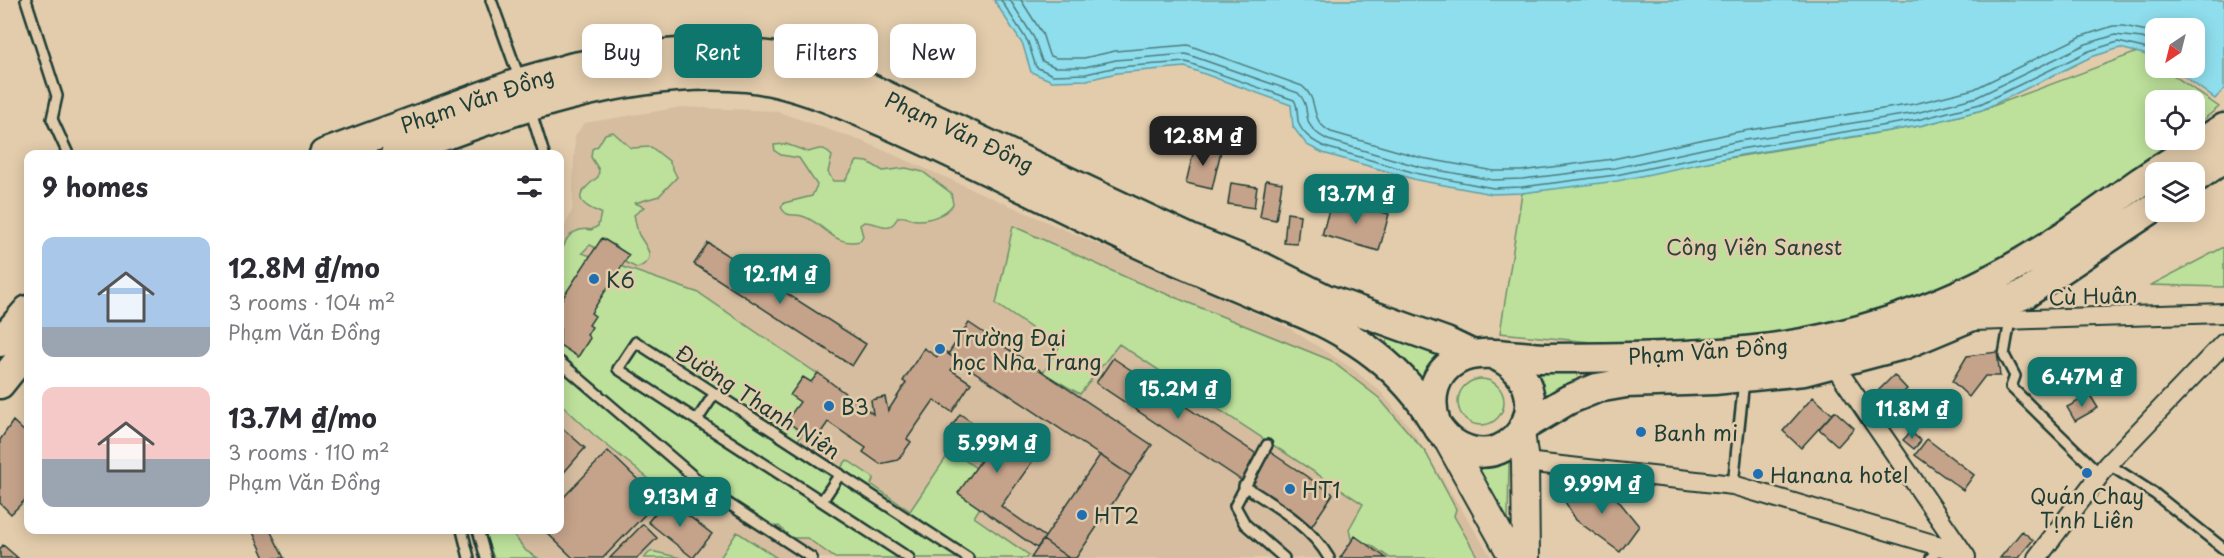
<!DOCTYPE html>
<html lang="en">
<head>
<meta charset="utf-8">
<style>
	:root { --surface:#fff; --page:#f2f2f3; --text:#2b2b33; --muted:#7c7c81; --accent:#0f766e }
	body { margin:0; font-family:"Playpen Sans",sans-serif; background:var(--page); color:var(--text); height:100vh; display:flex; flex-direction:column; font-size:22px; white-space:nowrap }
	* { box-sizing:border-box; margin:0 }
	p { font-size:20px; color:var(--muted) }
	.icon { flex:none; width:33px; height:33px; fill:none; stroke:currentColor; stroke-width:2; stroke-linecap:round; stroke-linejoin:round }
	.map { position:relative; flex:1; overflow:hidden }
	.side { position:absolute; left:24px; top:150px; width:540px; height:384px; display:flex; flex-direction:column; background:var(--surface); border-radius:12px; box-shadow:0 3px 15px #0003 }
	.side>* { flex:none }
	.top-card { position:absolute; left:582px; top:24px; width:570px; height:54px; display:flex; gap:12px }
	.needle { width:39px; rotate:215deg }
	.buttons { position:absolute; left:2145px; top:18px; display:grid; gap:12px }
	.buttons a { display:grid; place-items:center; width:60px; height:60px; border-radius:12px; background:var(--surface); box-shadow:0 3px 15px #0003; font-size:30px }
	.price { position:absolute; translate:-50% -51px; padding:0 14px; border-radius:12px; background:var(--accent); color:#fff; font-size:20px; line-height:39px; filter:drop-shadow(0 2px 3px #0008) }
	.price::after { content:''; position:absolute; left:50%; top:36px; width:18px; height:14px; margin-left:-9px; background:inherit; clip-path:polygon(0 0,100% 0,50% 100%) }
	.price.active { background:#222; color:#fff }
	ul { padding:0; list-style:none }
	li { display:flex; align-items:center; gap:18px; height:150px; padding:0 18px }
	li span { display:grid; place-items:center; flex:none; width:168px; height:120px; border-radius:12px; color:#555 }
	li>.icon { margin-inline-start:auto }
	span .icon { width:72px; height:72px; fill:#fffc; stroke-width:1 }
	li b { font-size:26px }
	h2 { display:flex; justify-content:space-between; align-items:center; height:72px; padding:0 18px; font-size:26px }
	.tag { padding:0 21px; border-radius:12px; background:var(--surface); box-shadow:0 3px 15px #0003; font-size:21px; line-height:54px }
	.tag.active { background:var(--accent); color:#fff }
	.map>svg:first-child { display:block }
</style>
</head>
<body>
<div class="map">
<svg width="2224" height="558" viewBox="0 0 2224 558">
	<rect width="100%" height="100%" fill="#e3ccac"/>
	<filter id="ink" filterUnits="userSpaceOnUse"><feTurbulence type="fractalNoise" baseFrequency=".0167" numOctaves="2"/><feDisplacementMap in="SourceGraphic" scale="12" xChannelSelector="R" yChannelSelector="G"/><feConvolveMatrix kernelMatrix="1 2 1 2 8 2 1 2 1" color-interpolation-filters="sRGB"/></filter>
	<g filter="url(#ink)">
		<path fill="#d6bda0" d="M682,107L776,111L867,143L1289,328L1353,369L1382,393L1412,430L1492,558H494L483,530H560V237L572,210L575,136L584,123Z"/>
		<path fill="#bde19b" stroke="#6e8f68" stroke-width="1.5" d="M2140,51L2155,62L2156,68H2163L2219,107L2195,126L2194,100H2156V140H2177L2024,249L1955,283L1834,327L1703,343L1591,342L1500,333L1522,193L1919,126L1982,110Z
			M613,132L631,148L651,147L669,161L677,177L659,196L635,203L644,207L634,215C636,221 636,229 639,235C646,247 659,259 637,268L590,245L582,253L699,293L828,381L807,427L798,440L840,469L847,460L874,478L871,484L910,511L954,446L962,451L959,456L996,482L974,517L1029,555L1027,558H835L807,538H791L779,526L765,528L734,511L719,507L709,515L704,514L695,502L688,510L594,435L560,403V254L561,246H564C567,234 579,227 591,230L598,226L601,213C573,202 576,194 598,177L599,170L591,157L592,149L598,146L605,134Z
			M786,144L808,152L819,149H824L832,156L828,172L833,181H845L857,161L868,162L883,171L906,168L923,172L951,193L953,204C946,215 930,220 918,220C910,220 906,215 898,217C889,235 880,222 864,222L860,225L863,236L860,241C834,247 826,225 805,217C794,212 788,220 781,207L784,203L812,196L817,185L799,158L781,155L775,151L774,145Z
			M1013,226L1132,280L1330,360L1379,398L1426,453L1456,509L1454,516L1478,558H1390L1371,545L1352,544L1349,529L1363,504L1119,344L1080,394L1043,373L1059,347L996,304Z
			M2224,247V287L2151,285Z
			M1388,338L1439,353L1442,359L1427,379H1420L1386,344Z
			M1537,371L1577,373L1578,381L1547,402L1542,399L1534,377Z
			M1458 402a23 23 0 1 1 46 0a23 23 0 1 1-46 0Z
			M1503,459L1509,463L1508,519L1502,520L1480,471L1483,465Z
			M483,530H510L526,551L538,558H494Z
			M737,532L777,558H720Z
			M651,551L681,558H644Z"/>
		<path fill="#8fdeed" stroke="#629ea3" stroke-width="1.5" d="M994,0H2224V89L2215,99L2173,68H2194V28H2156L2155,57L2120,48L2091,57L1982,110L1919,126L1741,155L1617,181L1522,193L1492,194L1417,180L1323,153L1307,145L1293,127L1291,105L1185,67L1117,73L1087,80L1052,81L1031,72L1023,45Z"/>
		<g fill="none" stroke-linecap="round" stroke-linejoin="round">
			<path stroke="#4c7d7e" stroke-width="1.5" d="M1001,0L1028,42L1036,67L1053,75L1086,74L1117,67L1186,62L1294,100C1299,107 1296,116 1299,124C1304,136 1315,142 1325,147L1419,174L1493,188L1522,187L1616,175L1740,149L1917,120L1980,104L2089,51L2118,42L2156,51
				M1010,0L1034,38L1042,61L1055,67H1085L1116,60L1186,54L1298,93C1315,109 1295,123 1328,140L1420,167L1493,180L1522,179L1615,168L1739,141L1916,113L1977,97L2086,44L2115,35L2142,38L2156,43
				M1021,0L1042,33L1049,55L1056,58H1084L1115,51L1188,45L1302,86C1321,101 1307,119 1331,132L1422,158L1494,171H1521L1613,159L1737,132L1914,104L1974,89L2082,36L2113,26H2124L2156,33"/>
		</g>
		<path fill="#c5a38a" stroke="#1f3d34" stroke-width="1.5" d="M1195,145L1221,151L1212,189L1186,183Z
			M1266,180L1282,183L1276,220L1260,217Z
			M1231,183L1257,187L1254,208L1228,204Z
			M1332,199L1389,214L1379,251L1322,235Z
			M1287,213L1300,215L1297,244L1284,243Z
			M602,238L629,255L591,313L595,316L589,325L592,327L587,335L590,338L578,357L560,345V302Z
			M708,243L866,344L852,366L694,264Z
			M969,323L1152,445L1131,476L948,354Z
			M924,348L937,357L942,349L958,361L951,370L971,383L952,412L934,400L907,439L911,442L898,460L880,464L863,452L866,448L828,422L815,441L786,421L800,402L790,395L803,377L811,382L818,373L873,414L871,400L885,397L888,411L906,383L903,381Z
			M1997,352L2000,376H1985L1969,397L1952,381L1967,356Z
			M1113,358L1261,457L1244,482L1096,383Z
			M1894,375L1907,389L1888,407L1875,394Z
			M2090,395L2098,408L2075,421L2067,407Z
			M1813,397L1832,414L1801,448L1783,431Z
			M1835,411L1854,428L1838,446L1819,429Z
			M960,414L997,439L1013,432L1031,443L1035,449L1032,462L1001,506L1045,537L1037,548L958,493L984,456L948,432Z
			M13,421L28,435V497L11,514L0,503V440Z
			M560,426L585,448L560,477Z
			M1911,432L1921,441L1914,449L1903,440Z
			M1927,439L1974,475L1963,490L1915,455Z
			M608,451L659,500L603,558H573L544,530H560V501Z
			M1270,452L1333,494L1311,527L1248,485Z
			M1100,455L1131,476L1076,558H1069L1043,540Z
			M1571,485L1613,494L1639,526L1620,552L1576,520L1564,500Z
			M667,499L712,534L693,558L648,522Z
			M643,524L657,538L637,558H610Z
			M252,530H270L284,558H265Z
			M2022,531L2033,540L2018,558H2000Z
			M1355,536L1386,558H1340Z
			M1043,540L1069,558H1031Z
			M3,545L18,558H0V549Z"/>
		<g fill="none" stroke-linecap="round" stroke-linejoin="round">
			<defs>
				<path id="service" d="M26,0L57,96L52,119L68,154
					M491,0L520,80
					M530,109L544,154
					M2010,320L2004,355L2015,376L2011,387L2100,474
					M560,362L715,495L812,558
					M697,420L715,393
					M1267,445L1235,506L1245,524L1284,558
					M2108,464L2155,494L2224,549
					M1733,485L1744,380
					M1244,486C1274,505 1311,526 1329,558
					M822,501L840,474
					M462,530L469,558
					M478,530L486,558
					M909,558L618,369L636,342L968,558
					M1931,558L1940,546"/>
				<path id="minor" d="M1974,321L2224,313
					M1834,365L1966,557
					M1525,462L1733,485L1963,553
					M2037,558L2108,464L2224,343"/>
				<path id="secondary" d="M1521,432L1525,462L1526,558
					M1446,438L1513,558"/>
				<path id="primary" d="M324,154L521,82L574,67L630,57L678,53L737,52L783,58L856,82L1190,239L1264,268L1326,299L1446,342L1471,354
					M395,154C503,113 629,66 747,77C793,82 839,102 881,121C957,154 1031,192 1106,228C1153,251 1200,271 1248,291C1280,305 1316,316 1346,335C1373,351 1397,371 1417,396C1431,413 1439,437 1460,447C1516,475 1565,390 1497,356
					M2194,179L2224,158
					M0,342L28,310
					M0,384L28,349
					M1436,423C1428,399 1433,373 1457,360C1479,347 1521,358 1546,358C1612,358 1680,357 1745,351C1841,342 1941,310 2024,261C2064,238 2102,209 2140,182C2168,163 2196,146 2224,128
					M1526,425L1568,400L1597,388L1626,383L1714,380L1804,371L1903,345L2025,294L2156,206"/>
			</defs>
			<use href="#service" stroke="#1f3d34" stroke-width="14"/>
			<use href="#minor" stroke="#1f3d34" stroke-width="22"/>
			<use href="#secondary" stroke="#1f3d34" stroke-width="30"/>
			<use href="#primary" stroke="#1f3d34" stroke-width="33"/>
			<use href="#service" stroke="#e3ccac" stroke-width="9"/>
			<use href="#minor" stroke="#e3ccac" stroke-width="18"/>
			<use href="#secondary" stroke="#e3ccac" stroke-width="26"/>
			<use href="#primary" stroke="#e3ccac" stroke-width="28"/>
		</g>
	</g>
	<g fill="#1f6fb2" stroke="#e3ccac" stroke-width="2">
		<circle cx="594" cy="279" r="6"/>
		<circle cx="940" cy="349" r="6"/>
		<circle cx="829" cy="406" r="6"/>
		<circle cx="1641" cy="432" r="6"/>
		<circle cx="2087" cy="473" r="6"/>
		<circle cx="1758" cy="474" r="6"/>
		<circle cx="1290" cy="489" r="6"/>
		<circle cx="1082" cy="515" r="6"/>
	</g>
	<g text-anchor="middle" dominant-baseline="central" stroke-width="5" stroke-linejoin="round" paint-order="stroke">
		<g font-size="21" fill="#1f3d34" stroke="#e3ccac">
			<text transform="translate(477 99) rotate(-19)">Phạm Văn Đồng</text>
			<text transform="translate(960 131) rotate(25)">Phạm Văn Đồng</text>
			<text transform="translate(2093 295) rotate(-2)">Cù Huân</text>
			<text transform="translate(1708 350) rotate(-4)">Phạm Văn Đồng</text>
			<text transform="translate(759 401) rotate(33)">Đường Thanh Niên</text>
		</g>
		<g font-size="21" fill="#274539" stroke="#e3ccac">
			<text x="1754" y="246">Công Viên Sanest</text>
		</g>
		<g font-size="21" fill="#1f3d34" stroke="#e3ccac" text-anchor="start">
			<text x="606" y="279">K6</text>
			<text x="952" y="337">Trường Đại<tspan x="952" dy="24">học Nha Trang</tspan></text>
			<text x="841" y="406">B3</text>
			<text x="1653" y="432">Banh mi</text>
			<text x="1770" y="474">Hanana hotel</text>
			<text x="1302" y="489">HT1</text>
			<text x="2087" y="495" text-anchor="middle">Quán Chay<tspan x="2087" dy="24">Tịnh Liên</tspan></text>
			<text x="1094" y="515">HT2</text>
		</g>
	</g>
</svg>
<div class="buttons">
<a><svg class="needle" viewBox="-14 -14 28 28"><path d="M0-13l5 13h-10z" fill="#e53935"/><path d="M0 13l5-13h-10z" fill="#7c7c81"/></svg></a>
<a><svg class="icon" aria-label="locate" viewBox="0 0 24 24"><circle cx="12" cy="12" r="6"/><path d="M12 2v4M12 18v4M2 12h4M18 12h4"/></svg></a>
<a><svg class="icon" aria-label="layers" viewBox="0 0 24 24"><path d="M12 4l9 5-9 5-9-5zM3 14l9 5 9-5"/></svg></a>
</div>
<b class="price active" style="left:1203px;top:167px">12.8M ₫</b>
<b class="price" style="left:1356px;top:225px">13.7M ₫</b>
<b class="price" style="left:780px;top:305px">12.1M ₫</b>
<b class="price" style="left:2082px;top:408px">6.47M ₫</b>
<b class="price" style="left:1178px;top:420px">15.2M ₫</b>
<b class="price" style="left:1912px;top:440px">11.8M ₫</b>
<b class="price" style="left:997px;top:474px">5.99M ₫</b>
<b class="price" style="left:1602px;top:515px">9.99M ₫</b>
<b class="price" style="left:680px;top:528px">9.13M ₫</b>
<div class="top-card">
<a class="tag">Buy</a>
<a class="tag active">Rent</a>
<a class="tag">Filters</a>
<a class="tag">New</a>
</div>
<section class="side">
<h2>9 homes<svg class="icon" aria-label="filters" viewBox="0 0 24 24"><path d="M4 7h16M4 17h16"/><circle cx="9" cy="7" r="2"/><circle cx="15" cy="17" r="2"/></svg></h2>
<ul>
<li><span style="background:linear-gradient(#a9c7e8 75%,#9aa5b1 0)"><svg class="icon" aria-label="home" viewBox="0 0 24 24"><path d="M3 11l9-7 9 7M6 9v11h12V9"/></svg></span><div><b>12.8M ₫/mo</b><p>3 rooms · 104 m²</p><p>Phạm Văn Đồng</p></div></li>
<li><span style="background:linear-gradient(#f6c9c9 60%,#9aa5b1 0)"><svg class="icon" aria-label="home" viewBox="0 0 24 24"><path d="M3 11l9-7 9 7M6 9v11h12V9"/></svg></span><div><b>13.7M ₫/mo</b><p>3 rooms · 110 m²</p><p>Phạm Văn Đồng</p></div></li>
</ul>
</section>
</div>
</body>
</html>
